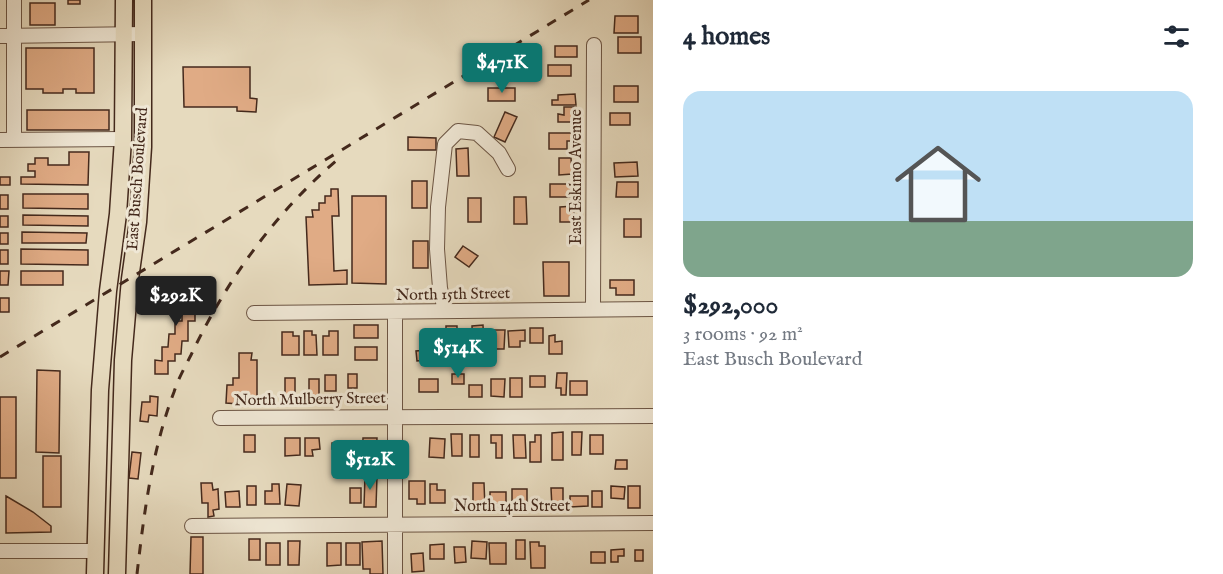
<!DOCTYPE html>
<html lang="en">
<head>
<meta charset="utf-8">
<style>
	:root { --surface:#fff; --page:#f6f6f7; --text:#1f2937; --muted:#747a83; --accent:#0f766e }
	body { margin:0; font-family:"IM FELL English",serif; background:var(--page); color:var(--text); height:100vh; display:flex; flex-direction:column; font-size:22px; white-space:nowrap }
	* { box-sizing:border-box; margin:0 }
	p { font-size:20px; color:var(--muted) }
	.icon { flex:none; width:33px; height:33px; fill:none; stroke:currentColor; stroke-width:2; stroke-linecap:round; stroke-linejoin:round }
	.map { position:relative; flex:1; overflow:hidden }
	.panel { display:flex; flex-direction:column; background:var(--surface); width:570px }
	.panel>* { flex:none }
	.price { position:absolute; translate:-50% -51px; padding:0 14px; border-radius:6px; background:var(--accent); color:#fff; font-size:20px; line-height:39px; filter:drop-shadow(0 2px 3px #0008) }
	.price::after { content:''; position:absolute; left:50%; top:36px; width:18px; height:14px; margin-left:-9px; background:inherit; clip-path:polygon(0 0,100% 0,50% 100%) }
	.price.on { background:#222; color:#fff }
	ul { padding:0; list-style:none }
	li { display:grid; align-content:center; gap:12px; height:318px; padding:0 30px }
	li span { display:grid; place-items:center; height:186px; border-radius:18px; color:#555 }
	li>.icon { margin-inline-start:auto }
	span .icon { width:108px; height:108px; fill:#fffc; stroke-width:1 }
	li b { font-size:26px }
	h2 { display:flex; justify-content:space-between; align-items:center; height:72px; padding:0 30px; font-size:26px }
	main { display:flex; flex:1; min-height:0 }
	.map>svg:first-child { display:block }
</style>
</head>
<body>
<main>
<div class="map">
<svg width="653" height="574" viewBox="0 0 653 574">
	<rect width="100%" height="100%" fill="#e6dabe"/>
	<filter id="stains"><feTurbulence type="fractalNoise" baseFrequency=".00333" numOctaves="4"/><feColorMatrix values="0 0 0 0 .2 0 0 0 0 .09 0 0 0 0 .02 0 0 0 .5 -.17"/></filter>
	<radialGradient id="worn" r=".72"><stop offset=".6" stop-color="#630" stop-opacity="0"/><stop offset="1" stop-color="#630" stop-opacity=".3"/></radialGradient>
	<path fill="#e0ab85" stroke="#44291c" stroke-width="1.5" d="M68,0H80V4H68Z
		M30,3H55V25H30Z
		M615,16H638V33H614Z
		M618,37H641V53H618Z
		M555,46H577V57H555Z
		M26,48H94V93H76V89H63V93H43V89H26Z
		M548,65H571V76H548Z
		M183,67H250V98L257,99L256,112L237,111V107H184Z
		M614,86H638V102H614Z
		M488,88H515V101H488Z
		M575,94L576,105H552V100H558V95Z
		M564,107H576V122H558V114L564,115Z
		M27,110H109V130H27Z
		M505,112L517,117L505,142L494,137Z
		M610,113H630V125H610Z
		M549,133H573V141H567V149H549Z
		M408,137L436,138V150H408Z
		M468,148L469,176H457L456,149Z
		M69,152H89L88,185L21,184V177H35V171H28V164H35V158H48V165H69Z
		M559,158H571L572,174L559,175Z
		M637,162L638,176L615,177L614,163Z
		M0,177H10V185H0Z
		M412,181H427V208H412Z
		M617,182H638V197H616Z
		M550,184H573V197H550Z
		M331,189H338L339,216H332L334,271L347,270V284L309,285L306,217H313L312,210H319V203H325V196H331Z
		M23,194H88V209L23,208Z
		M0,195H8V209H0Z
		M352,196H386V284L352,283Z
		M514,197H526L527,224H514Z
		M468,198H481V222H468Z
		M574,206V222H560V207Z
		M23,215L88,216V226L23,225Z
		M0,216H8V227H0Z
		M624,219H641V237H624Z
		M22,232L87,233L86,243H22Z
		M0,233H8V244H0Z
		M413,241H428V268H413Z
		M463,246L478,256L469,267L455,257Z
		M21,249L88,250V265L21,264Z
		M0,250H8V264H0Z
		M543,262H569V296H544Z
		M0,271H9L8,285H0Z
		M21,271H63V285H21Z
		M610,280H634V295H616V288H610Z
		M162,294H195V321H188V341H182L181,354H175V361H168V374H155V360L162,361V347H168L169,334H175V321H182V314H162Z
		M0,298H9V312H0Z
		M354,325H378V338H354Z
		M483,325L484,348L473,349L472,326Z
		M446,326H457V349H446Z
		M530,328H543V343H530Z
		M489,330H505L504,349H489Z
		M525,330V341H520V347H509L508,331Z
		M304,331H312V335H316L317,355H304Z
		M329,331H338V355H323V336H329Z
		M282,332H293V336H299V355H282Z
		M555,335V342L562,341V354H549V336Z
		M355,347H377V360H355Z
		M426,350V360L417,361L416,351Z
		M239,353H252L251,360H257V398L239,397V404L226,403L227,385H233V378H239Z
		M37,370L60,371L59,453L36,452Z
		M557,373H567L566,395H561V388H556Z
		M348,374H357V388H348Z
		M452,374H464V384H452Z
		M325,375H336V391H325Z
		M530,376H545V387H530Z
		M285,378H295V399H285Z
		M510,378H522V397H510Z
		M309,379H319V399H309Z
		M419,379H438V392H419Z
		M491,379H505L504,397L491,396Z
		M570,381H587V395H570Z
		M469,385H482V397H469Z
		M150,396L158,397L157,416L149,415L148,422L140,421L142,402H150Z
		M0,397H16V478H0Z
		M563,432V460H552V433Z
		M572,432H582L581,455H572Z
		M451,434H462V456H452Z
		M244,435H255V452H244Z
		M470,435H479V457H470Z
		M491,435H502V458H496V443H491Z
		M513,435H525L526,458H514Z
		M535,435H541V462H530V442H535Z
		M590,435H603V454H590Z
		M285,438H300V455L285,456Z
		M305,438H319L320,449L312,450L313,456H305Z
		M363,438H377L376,464H362Z
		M430,438L445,439L444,458L429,457Z
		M332,443H351V455H338V449H332Z
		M132,452L141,453L138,479L129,478Z
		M43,456H61V507H43Z
		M616,460H627V469H615Z
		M365,476H377L376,507H364Z
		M409,481H425V504H417V499H409Z
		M201,483H212L213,490L218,489L219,509L213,510L214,516L208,517V503H202Z
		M473,483H484L485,508H473Z
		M272,484H279L280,504H265V491H272Z
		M287,484L301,485L299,506L285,505Z
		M430,484H437V490H445V503H430Z
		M247,486H256V505H247Z
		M611,486L625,487L624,499L611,498Z
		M628,486H640V508H628Z
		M350,488H361V503H350Z
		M551,488H563V508H552Z
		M512,489H527V504H512Z
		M239,491L240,507H226L225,492Z
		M592,491H602V507H592Z
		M490,492H506V504H490Z
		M6,496L33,512L51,526V532L6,533Z
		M570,496H588V506L570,507Z
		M191,537H203V574H190Z
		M249,539H260V560H249Z
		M516,540H525V559H516Z
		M288,541H300L299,565H288Z
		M382,541L383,574H370V569H363L362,542Z
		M472,541L487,542L486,559L471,558Z
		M530,542H539V546H545V568H531Z
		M266,543H280V565H266Z
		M327,543H341V565L327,566Z
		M346,543H360V565H346Z
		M489,543H506V564H490Z
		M444,544V559H430V545Z
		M454,547H465L466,562L455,563Z
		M624,549V556H618V562H611V550Z
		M635,550H643V561H635Z
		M591,552H605V563H591Z
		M423,553L424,571L412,572L411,554Z"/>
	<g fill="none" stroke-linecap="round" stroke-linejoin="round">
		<defs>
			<path id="minor" d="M14,0V140
				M0,36L143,34
				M0,140L123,139
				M593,309L594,45
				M445,311L440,288L437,249L438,207L445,144L458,131L477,133L499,153L508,169
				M254,313L653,309
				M220,418L653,416
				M192,526L653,523
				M0,551H96
				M395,574V313"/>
			<path id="major" d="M95,574L100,390L108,291L118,214L123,139L124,0
				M117,574L123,360L130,279L138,222L143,147V0"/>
		</defs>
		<use href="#minor" stroke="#6c5544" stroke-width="16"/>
		<use href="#major" stroke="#44291c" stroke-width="19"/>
		<use href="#minor" stroke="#efe7d5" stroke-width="14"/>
		<use href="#major" stroke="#e6dabe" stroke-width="16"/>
		<path stroke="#44291c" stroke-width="3" stroke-dasharray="10 10" stroke-linecap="butt" d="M0,357L589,0
			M137,574C144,513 152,450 174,392C178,379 185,367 191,355C226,281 275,213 337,160"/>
	</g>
	<g text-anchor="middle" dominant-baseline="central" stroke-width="6" stroke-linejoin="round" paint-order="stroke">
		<g font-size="16" fill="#44291c" stroke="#efe7d5">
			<text transform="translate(577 177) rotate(-90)">East Eskimo Avenue</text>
			<text transform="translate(138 179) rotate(-86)">East Busch Boulevard</text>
			<text transform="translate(453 295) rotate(-1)">North 15th Street</text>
			<text transform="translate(310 400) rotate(-1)">North Mulberry Street</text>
			<text x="512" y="507">North 14th Street</text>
		</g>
	</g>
	<rect width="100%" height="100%" filter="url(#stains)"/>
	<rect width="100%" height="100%" fill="url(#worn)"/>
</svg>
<b class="price" style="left:502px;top:94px">$471K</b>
<b class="price on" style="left:176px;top:327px">$292K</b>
<b class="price" style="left:458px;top:379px">$514K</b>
<b class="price" style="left:370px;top:491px">$512K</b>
</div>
<section class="panel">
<h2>4 homes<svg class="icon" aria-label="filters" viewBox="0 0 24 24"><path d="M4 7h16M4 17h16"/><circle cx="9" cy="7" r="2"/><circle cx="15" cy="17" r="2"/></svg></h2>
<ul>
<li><span style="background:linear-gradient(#bfe0f5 70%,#7fa58c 0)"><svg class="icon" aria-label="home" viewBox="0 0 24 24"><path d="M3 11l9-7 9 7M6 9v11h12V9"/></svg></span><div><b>$292,000</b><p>3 rooms · 92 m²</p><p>East Busch Boulevard</p></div></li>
</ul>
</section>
</main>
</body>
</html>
